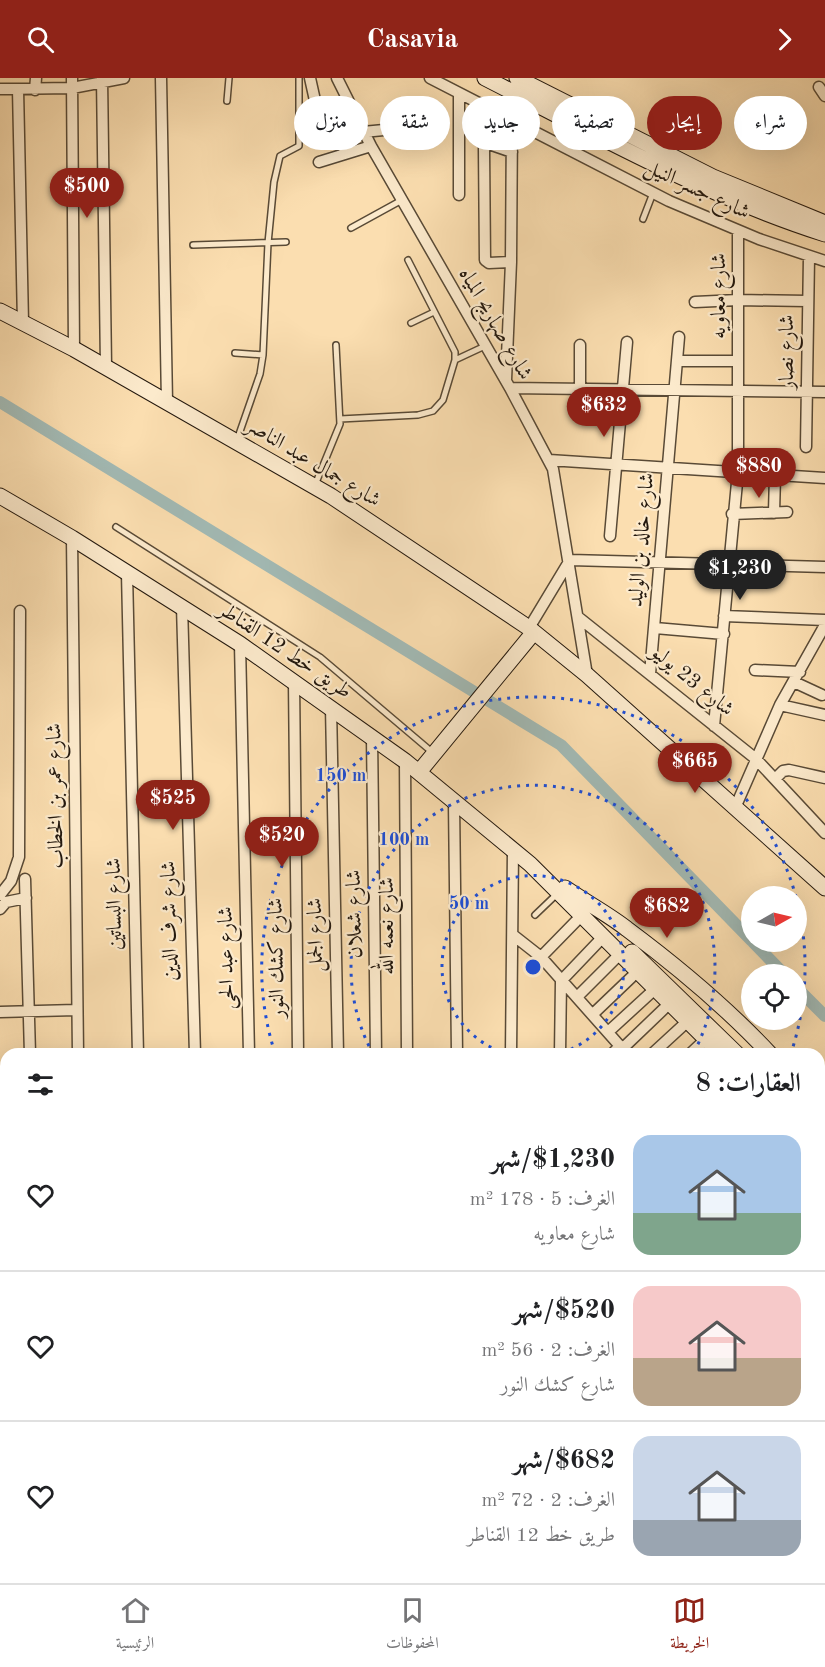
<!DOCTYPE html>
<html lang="ar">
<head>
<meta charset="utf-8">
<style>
	:root { --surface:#fff; --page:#f2f2f2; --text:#202124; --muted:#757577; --line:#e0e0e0; --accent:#8f2418 }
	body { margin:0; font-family:"Old Standard TT",Amiri,serif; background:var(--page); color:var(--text); direction:rtl; height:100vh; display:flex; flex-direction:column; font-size:22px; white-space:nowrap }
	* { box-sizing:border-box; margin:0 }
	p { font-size:20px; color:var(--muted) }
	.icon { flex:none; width:33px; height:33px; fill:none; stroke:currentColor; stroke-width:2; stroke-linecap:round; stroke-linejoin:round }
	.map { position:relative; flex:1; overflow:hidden; direction:ltr }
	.details { position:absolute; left:0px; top:970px; width:825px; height:536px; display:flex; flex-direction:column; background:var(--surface); border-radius:18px 18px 0 0; box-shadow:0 6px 24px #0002; direction:rtl }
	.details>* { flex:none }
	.top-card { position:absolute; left:18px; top:18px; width:789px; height:54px; direction:rtl; display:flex; gap:12px }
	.needle { width:39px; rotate:82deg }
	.fabs { position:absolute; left:741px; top:808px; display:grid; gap:12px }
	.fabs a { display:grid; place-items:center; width:66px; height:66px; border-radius:50%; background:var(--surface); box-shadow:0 6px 24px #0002; font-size:30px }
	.price { position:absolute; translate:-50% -51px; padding:0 14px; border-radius:21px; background:var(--accent); color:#fff; font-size:20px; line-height:39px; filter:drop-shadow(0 2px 3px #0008) }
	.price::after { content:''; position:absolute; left:50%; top:36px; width:18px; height:14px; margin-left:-9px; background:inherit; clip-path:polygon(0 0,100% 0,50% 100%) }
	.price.current { background:#222; color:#fff }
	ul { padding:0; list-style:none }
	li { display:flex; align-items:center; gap:18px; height:150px; padding:0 24px }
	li+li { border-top:2px solid var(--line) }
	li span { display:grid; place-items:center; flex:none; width:168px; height:120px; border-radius:18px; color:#555 }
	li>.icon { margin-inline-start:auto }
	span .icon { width:72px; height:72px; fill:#fffc; stroke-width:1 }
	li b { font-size:26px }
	h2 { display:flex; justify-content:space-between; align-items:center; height:72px; padding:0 24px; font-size:26px }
	.chip { padding:0 21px; border-radius:27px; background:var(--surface); box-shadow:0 6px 24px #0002; font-size:21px; line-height:54px }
	.chip.current { background:var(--accent); color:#fff }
	header { display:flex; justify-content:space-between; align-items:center; height:78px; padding:0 24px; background:var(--accent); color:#fff; font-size:27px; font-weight:800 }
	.menu { display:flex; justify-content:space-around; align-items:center; height:84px; border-top:2px solid var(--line); background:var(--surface); font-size:16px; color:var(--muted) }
	.menu a { display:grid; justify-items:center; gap:3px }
	.menu .current { color:var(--accent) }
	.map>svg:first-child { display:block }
</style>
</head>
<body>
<header><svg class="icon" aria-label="forward" viewBox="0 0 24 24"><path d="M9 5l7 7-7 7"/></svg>Casavia<svg class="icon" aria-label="search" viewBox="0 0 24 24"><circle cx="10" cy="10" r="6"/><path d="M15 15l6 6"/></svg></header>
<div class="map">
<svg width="825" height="1505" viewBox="0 0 825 1505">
	<rect width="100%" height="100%" fill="#fbdeb0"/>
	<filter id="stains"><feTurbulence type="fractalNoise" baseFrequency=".00333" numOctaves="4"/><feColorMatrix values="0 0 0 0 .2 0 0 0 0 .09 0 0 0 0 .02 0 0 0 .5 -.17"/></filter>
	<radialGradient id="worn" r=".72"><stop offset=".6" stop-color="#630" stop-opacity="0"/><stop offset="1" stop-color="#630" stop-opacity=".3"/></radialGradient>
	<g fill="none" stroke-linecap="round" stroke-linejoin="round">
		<path stroke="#a2bab5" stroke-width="12" d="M0,324L561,667L752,863
			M753,864L785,897
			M796,909L825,938"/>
		<defs>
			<path id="lane" d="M227,23L229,0
				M643,141L653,115
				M351,150L402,122
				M193,167L286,164
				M411,245L434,234
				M235,275L263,277
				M455,282L485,268
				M340,341L418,337L433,333L443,322L455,282V274L408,182
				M237,362L260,296L263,277L268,165L274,104L280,78L299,68V0
				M315,407L340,346L336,267
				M116,449L320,579L432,674
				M535,837L558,815"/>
			<path id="street" d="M72,0L74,271
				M102,0L106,289
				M161,0L167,324
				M310,0L316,27L347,75
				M337,0L371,68L510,310L553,391L587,597
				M430,0L669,123L759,161L825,183
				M819,9L825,18
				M0,11L72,10L124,0
				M18,11L23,245
				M35,12L36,0
				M363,54L415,49
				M319,84L371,68
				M459,117V16
				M511,184L489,185L485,182L484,70L489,66L512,74
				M695,224L738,222L807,223
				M677,283H738
				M506,302L511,184L512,42
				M510,310L825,314
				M580,310V267
				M806,369L809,179
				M549,382L825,400
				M774,435L775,397
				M732,436L787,434
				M610,458L627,264
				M72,460L78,976
				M127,495L138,976
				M182,528L195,976
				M724,538L825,542
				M578,539L756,681L825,755
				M529,550L570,482L825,489
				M655,550L724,556
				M240,566L249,976
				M755,592L800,594
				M650,596L679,259
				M294,603L298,976
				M794,604L822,617
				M780,627L825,637
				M331,629L338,976
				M714,648L738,394V153
				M372,659L376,976
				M405,683L407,976
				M775,701L783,693L789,692L825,700
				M454,724L457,976
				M735,730L780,627L825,547
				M25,801L30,976
				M0,817L11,803L19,779L20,533
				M0,831L6,824L26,820
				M513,857L541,879L627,976
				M541,879L582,837
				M577,919L620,876
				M0,934L76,932
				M593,936L638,893
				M608,954L656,910
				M622,971L671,924
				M511,976L513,771
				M560,976L561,903L602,860
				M612,976L620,968
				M652,976L689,942
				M690,976L706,961
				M819,1138L825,1132
				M0,1151L6,1152
				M819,1177L825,1181
				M0,1243H6
				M0,1283H6
				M0,1322H6
				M0,1353H6
				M0,1390H6
				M38,1505V1500
				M83,1505V1500
				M141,1505V1500
				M570,1505V1500
				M731,1505L732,1500
				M788,1505L789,1500"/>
			<path id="secondary" d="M485,0C597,57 706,118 825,156
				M517,0L713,99L825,145
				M0,233L74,271L331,418L529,550L587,597L825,810
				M0,418L72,460L240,566L405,683L530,786L721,976
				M419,694L534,554
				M565,810C585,824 608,836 627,851C678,889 727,930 770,976
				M632,874L737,976
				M819,1028L825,1035
				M819,1049L825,1056
				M819,1070L825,1077
				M819,1086L825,1093
				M819,1333L825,1332
				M819,1393L825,1391
				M819,1406L825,1404
				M819,1422L825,1420
				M197,1505L217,1500
				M437,1505L454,1500
				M507,1505L525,1500"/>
		</defs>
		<use href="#lane" stroke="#594a36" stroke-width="8"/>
		<use href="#street" stroke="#594a36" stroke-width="13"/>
		<use href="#secondary" stroke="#23180e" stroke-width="17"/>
		<use href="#lane" stroke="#fceacc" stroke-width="5"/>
		<use href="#street" stroke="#fceacc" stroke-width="10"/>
		<use href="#secondary" stroke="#fceacc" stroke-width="15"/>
		<path stroke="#23180e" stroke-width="4" stroke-dasharray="10 10" stroke-linecap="butt" d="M819,1355L825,1353
			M298,1505L315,1500
			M315,1505L333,1500"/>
	</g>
	<g fill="none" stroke="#1d4ed8" stroke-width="3" stroke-dasharray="3 6">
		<path d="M508 976A91 91 0 1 1 558 976"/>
		<path d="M373 976A182 182 0 1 1 693 976"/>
		<path d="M275 975A272 272 0 1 1 796 819M797 823A272 272 0 0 1 791 975"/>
	</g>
	<g text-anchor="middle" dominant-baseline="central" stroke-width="4.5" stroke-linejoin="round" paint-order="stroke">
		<g font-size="21" fill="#23180e" stroke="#fceacc">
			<text transform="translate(697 112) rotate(25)">شارع جسر النيل</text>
			<text transform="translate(719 218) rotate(-90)">شارع معاويه</text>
			<text transform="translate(495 246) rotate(60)">شارع صهاريج المياه</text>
			<text transform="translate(787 274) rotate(-90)">شارع نصار</text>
			<text transform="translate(313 385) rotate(31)">شارع جمال عبد الناصر</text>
			<text transform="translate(642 462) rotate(-85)">شارع خالد بن الوليد</text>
			<text transform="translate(285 573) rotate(34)">طريق خط 12 القناطر</text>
			<text transform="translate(692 603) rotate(39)">شارع 23 يوليو</text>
			<text transform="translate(56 718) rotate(-91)">شارع عمر بن الخطاب</text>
			<text transform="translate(115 826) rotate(-91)">شارع البساتين</text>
			<text transform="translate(355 836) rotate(-91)">شارع شعلان</text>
			<text transform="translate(170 843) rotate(-91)">شارع شرف الدين</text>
			<text transform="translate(387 848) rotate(-90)">شارع نعمه الله</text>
			<text transform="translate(316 857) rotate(-91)">شارع الجمل</text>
			<text transform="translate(227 880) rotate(-91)">شارع عبد الحى</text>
			<text transform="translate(277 880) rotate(-91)">شارع كشك النور</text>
		</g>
	</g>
	<circle cx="533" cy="889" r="9" fill="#1d4ed8" stroke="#fceacc" stroke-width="3"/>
	<g font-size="18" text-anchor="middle" font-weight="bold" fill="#1d4ed8" stroke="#fceacc" stroke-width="4.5" stroke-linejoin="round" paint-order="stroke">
		<text x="341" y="703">150 m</text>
		<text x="404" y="767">100 m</text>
		<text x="469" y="831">50 m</text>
	</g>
	<rect width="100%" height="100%" filter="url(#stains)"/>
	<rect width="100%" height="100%" fill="url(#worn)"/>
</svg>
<div class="fabs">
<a><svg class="needle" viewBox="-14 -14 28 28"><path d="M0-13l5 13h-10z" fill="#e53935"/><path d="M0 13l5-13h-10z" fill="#757577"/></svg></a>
<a><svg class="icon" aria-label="locate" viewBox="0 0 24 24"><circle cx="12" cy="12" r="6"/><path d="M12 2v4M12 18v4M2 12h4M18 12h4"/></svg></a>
</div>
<b class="price" style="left:87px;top:141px">$500</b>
<b class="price" style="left:604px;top:360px">$632</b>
<b class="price" style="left:759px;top:421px">$880</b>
<b class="price current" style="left:740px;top:523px">$1,230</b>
<b class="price" style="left:695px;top:716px">$665</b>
<b class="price" style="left:173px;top:753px">$525</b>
<b class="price" style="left:282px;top:790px">$520</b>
<b class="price" style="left:667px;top:861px">$682</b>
<div class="top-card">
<a class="chip">شراء</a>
<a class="chip current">إيجار</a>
<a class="chip">تصفية</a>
<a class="chip">جديد</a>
<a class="chip">شقة</a>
<a class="chip">منزل</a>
</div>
<section class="details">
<h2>العقارات: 8<svg class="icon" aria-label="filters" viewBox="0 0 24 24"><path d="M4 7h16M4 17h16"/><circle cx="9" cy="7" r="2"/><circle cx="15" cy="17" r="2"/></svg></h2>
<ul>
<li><span style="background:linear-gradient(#a9c7e8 65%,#7fa58c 0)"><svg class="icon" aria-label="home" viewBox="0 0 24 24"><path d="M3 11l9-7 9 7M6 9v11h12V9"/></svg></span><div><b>$1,230/شهر</b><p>الغرف: 5 · 178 m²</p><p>شارع معاويه</p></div><svg class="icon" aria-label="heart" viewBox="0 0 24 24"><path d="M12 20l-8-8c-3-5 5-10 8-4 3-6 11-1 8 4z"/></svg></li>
<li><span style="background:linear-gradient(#f6c9c9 60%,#b9a48a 0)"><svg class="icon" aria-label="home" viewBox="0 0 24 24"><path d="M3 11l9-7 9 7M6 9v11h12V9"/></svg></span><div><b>$520/شهر</b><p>الغرف: 2 · 56 m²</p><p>شارع كشك النور</p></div><svg class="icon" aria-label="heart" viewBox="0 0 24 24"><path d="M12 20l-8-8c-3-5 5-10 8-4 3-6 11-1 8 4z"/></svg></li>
<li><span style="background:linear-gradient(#c9d6e8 70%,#9aa5b1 0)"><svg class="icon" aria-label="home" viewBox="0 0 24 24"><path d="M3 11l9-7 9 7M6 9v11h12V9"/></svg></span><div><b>$682/شهر</b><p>الغرف: 2 · 72 m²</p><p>طريق خط 12 القناطر</p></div><svg class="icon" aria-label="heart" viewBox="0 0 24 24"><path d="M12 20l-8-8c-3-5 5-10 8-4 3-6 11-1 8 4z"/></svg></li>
</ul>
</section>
</div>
<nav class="menu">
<a class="current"><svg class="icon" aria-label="map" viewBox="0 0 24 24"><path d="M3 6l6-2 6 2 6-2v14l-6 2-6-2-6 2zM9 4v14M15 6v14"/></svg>الخريطة</a>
<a><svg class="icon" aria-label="saved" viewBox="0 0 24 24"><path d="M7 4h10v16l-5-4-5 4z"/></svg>المحفوظات</a>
<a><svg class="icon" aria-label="home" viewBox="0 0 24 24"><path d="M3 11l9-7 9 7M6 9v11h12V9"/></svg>الرئيسية</a>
</nav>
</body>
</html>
